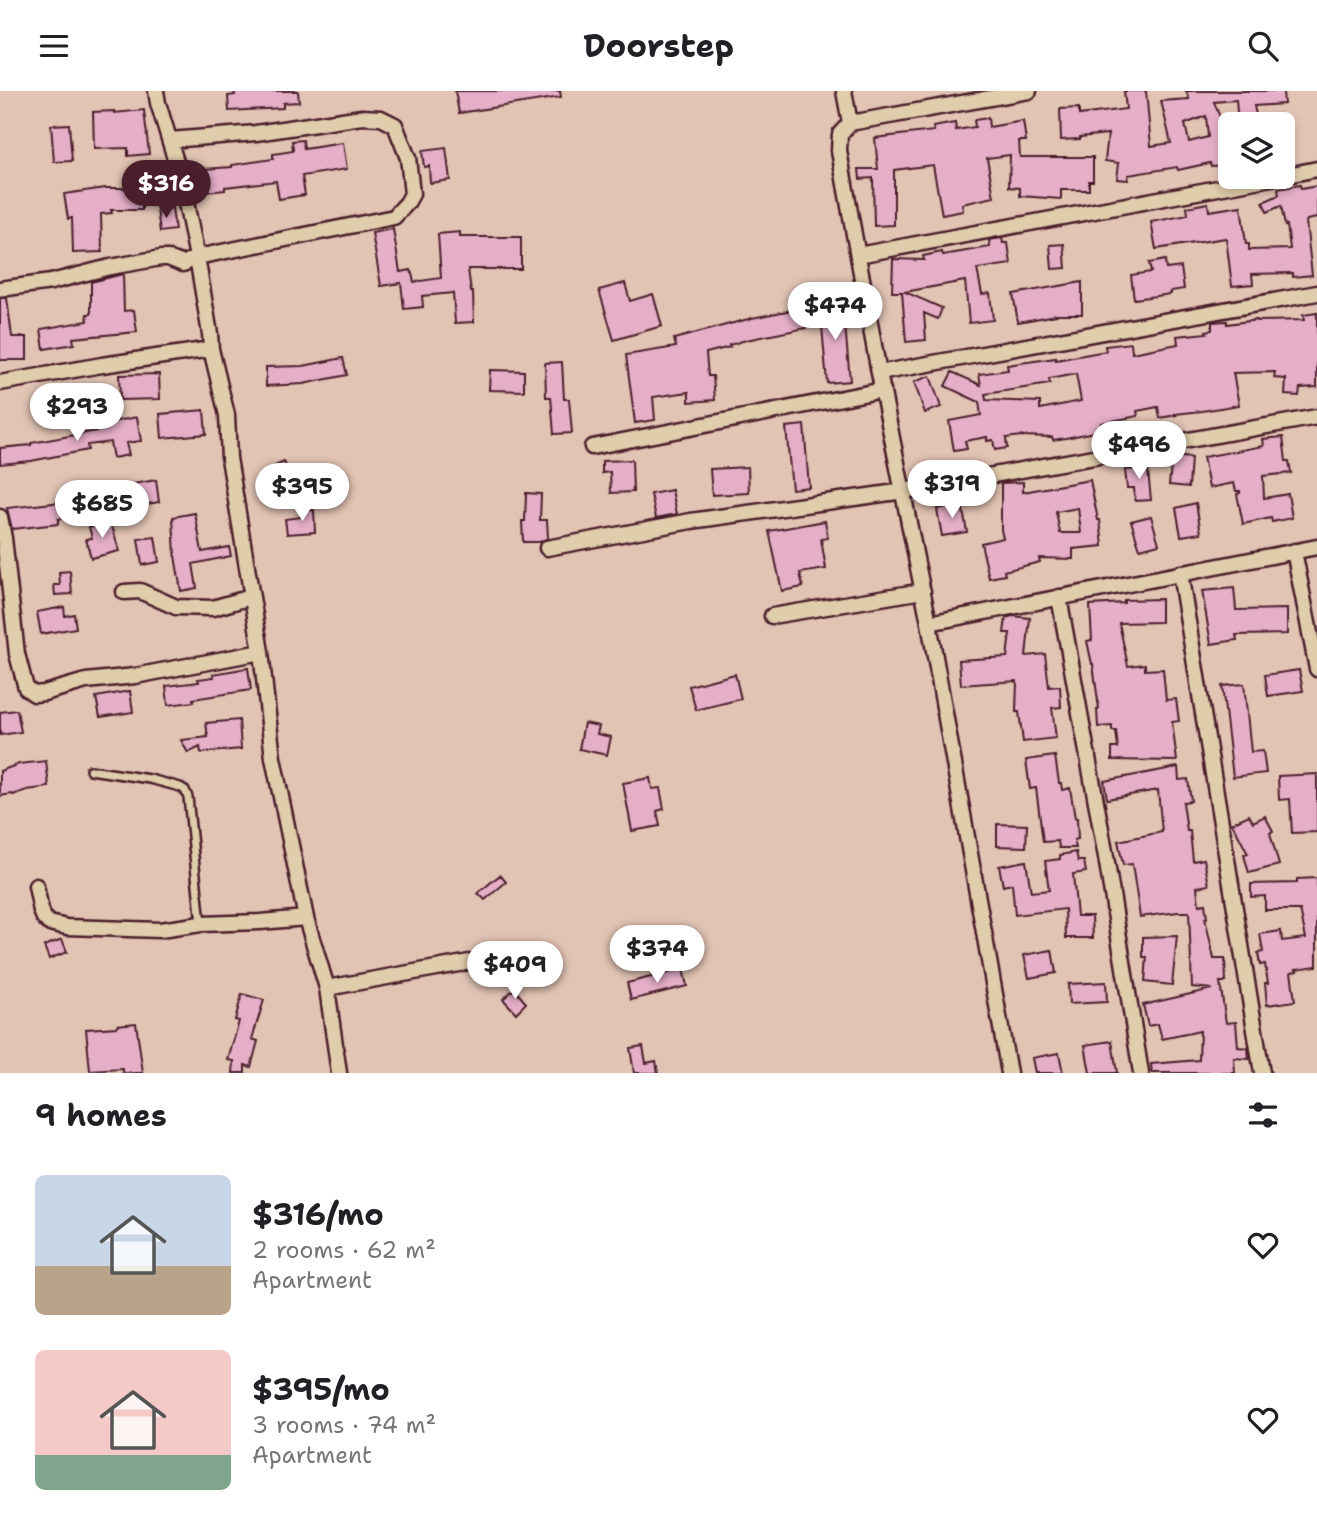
<!DOCTYPE html>
<html lang="en">
<head>
<meta charset="utf-8">
<style>
	:root { --surface:#fff; --page:#f6f6f6; --text:#202124; --muted:#757577; --accent:#4a1f2b }
	body { margin:0; font-family:"Shantell Sans",sans-serif; background:var(--page); color:var(--text); height:100vh; display:flex; flex-direction:column; font-size:26px; white-space:nowrap }
	* { box-sizing:border-box; margin:0 }
	p { font-size:23px; color:var(--muted) }
	.icon { flex:none; width:38px; height:38px; fill:none; stroke:currentColor; stroke-width:2; stroke-linecap:round; stroke-linejoin:round }
	.map { position:relative; height:982px; overflow:hidden }
	.side { display:flex; flex-direction:column; background:var(--surface); flex:1 }
	.side>* { flex:none }
	.controls { position:absolute; left:1218px; top:21px; display:grid; gap:14px }
	.controls a { display:grid; place-items:center; width:77px; height:77px; border-radius:10px; background:var(--surface); box-shadow:0 4px 10px #0003; font-size:35px }
	.price { position:absolute; translate:-50% -60px; padding:0 16px; border-radius:24px; background:#fff; color:#222; font-size:23px; line-height:46px; filter:drop-shadow(0 2px 4px #0008) }
	.price::after { content:''; position:absolute; left:50%; top:42px; width:21px; height:16px; margin-left:-10px; background:inherit; clip-path:polygon(0 0,100% 0,50% 100%) }
	.price.selected { background:var(--accent); color:#fff }
	ul { padding:0; list-style:none }
	li { display:flex; align-items:center; gap:21px; height:175px; padding:0 35px }
	li span { display:grid; place-items:center; flex:none; width:196px; height:140px; border-radius:10px; color:#555 }
	li>.icon { margin-inline-start:auto }
	span .icon { width:84px; height:84px; fill:#fffc; stroke-width:1 }
	li b { font-size:30px }
	h2 { display:flex; justify-content:space-between; align-items:center; height:84px; padding:0 35px; font-size:30px }
	header { display:flex; justify-content:space-between; align-items:center; height:91px; padding:0 35px; background:var(--surface); font-size:32px; font-weight:700 }
	.map>svg:first-child { display:block }
</style>
</head>
<body>
<header><svg class="icon" aria-label="menu" viewBox="0 0 24 24"><path d="M4 6h16M4 12h16M4 18h16"/></svg>Doorstep<svg class="icon" aria-label="search" viewBox="0 0 24 24"><circle cx="10" cy="10" r="6"/><path d="M15 15l6 6"/></svg></header>
<div class="map">
<svg width="1317" height="982" viewBox="0 0 1317 982">
	<rect width="100%" height="100%" fill="#e2c4b4"/>
	<filter id="ink" filterUnits="userSpaceOnUse"><feTurbulence type="fractalNoise" baseFrequency=".0143" numOctaves="2"/><feDisplacementMap in="SourceGraphic" scale="14" xChannelSelector="R" yChannelSelector="G"/><feConvolveMatrix kernelMatrix="1 2 1 2 8 2 1 2 1" color-interpolation-filters="sRGB"/></filter>
	<g filter="url(#ink)">
		<path fill="#e5afc8" stroke="#4a1f2b" stroke-width="2" fill-rule="evenodd" d="M234,0H298L299,11L283,12V17L229,20L228,5L235,4Z
			M455,0H560L561,6L459,22Z
			M1124,0H1146L1151,55L1171,52L1161,10L1189,8L1186,0H1283L1284,13L1254,15L1258,33H1238L1236,9L1214,11L1221,29L1230,28V71H1228V74L1211,75L1210,72L1178,79L1177,76L1128,84V89L1117,88L1119,72L1105,70L1108,43L1080,46V48L1061,49L1060,18L1079,17V24L1126,18ZM1206,25L1208,46L1189,51L1185,33Z
			M144,19L149,63L128,65V57L94,58L93,21L114,20V22Z
			M988,27L989,36L1023,30L1026,50H1019L1020,66H1093V90H1089V99H1061V108L1020,105V97L1009,96L1010,64L987,67L994,106L962,113L963,120L942,124L933,74L894,79V134L874,135L873,87L860,88L859,78H878L875,47L934,40L933,36L955,32L956,39L975,36L974,29Z
			M69,33L72,70L54,71L51,34Z
			M303,49L304,58L343,52L347,78L302,85L305,104L279,108L276,90L225,96V99L194,102L189,79L232,76V74L273,68V63L293,60L292,50Z
			M446,57L450,89L430,92L429,75L424,76L422,60Z
			M1300,94L1301,98L1317,95V127L1307,129L1306,131L1312,184L1293,186V182L1252,183L1253,193L1232,195L1226,147L1156,158L1151,131L1188,124L1187,116L1208,112L1209,120L1241,115L1246,153H1249V159L1290,158L1287,134L1285,135L1281,115L1267,121L1263,111L1279,104L1278,98Z
			M105,97H142V119H111L112,122L101,123L102,161L73,162L72,127L68,128L64,103Z
			M172,117L175,139L160,141L157,118Z
			M393,138L400,181L411,179L414,191L441,187L438,143L460,141V146H521V178H468L471,201H473L474,231L455,232L453,202L422,205L423,216L404,218L401,192L381,195L372,142Z
			M1002,147L1003,152H1008L1011,173L977,178L982,203L990,202L993,229L969,232L965,190L905,201L942,217L938,228L924,222L926,249L906,251L902,201H892L893,168L924,169L923,165L942,161L943,164L990,156L989,149Z
			M1064,153L1066,177L1052,178L1050,154Z
			M1165,169L1166,178L1181,176L1184,198L1171,200V203L1134,208L1131,184L1151,181L1149,172Z
			M123,183L124,220L134,219L137,241L73,247L74,253L44,258L41,238L88,230L87,223H91V191Z
			M1082,191V223H1055L1056,224L1018,231L1013,203Z
			M625,192L630,210L653,203L662,235L614,249L599,199Z
			M0,207H7L12,246H27V269H0Z
			M843,211L850,290L827,292L820,213Z
			M802,217L806,237L746,249L729,254L730,256L706,262L708,285H713L715,309L689,311V301L653,306L655,329L635,332L626,264L676,256L674,248L752,227Z
			M1317,222V296L1300,297L1299,305L1285,304L1286,288L1274,287L1275,281L1233,282L1239,314L1202,320L1175,323L1176,324L1160,327L1158,316L1137,320L1138,325L1101,332L1103,339L1066,347L1053,349L1052,346L1021,345L1006,347L1007,357L995,359L993,349L987,350V346L965,350L967,358L954,360L949,330L981,324L979,311L945,295L952,281L981,294L979,283L1008,279L1007,274L1056,267V269L1106,260L1105,255L1131,252L1132,262L1178,253L1177,245L1207,242L1206,240L1212,239V231L1227,230V233L1257,229V230L1304,229L1303,224ZM1076,283L1081,310L1040,318V311L986,309L985,303L1050,293L1049,288Z
			M343,267L347,284L303,293L266,295V276L303,275Z
			M562,271L564,308H569L572,342L554,343L551,306H546L545,272Z
			M490,279L524,280V300L489,299Z
			M159,283L160,308L120,309L119,284Z
			M930,285L941,316L925,322L914,291Z
			M204,319L206,343L162,347L160,323Z
			M137,326L141,350L126,352L129,364L113,367L110,351L87,354L88,359L31,370L0,373V357L31,354V352L108,338L107,332Z
			M804,334L809,396L792,398L786,336Z
			M1283,346L1286,370H1289L1291,382L1263,385L1264,407L1288,403L1292,427L1272,431L1271,427L1243,433L1237,403L1240,402V400H1236L1234,392L1209,397L1203,366L1264,355L1263,348Z
			M1172,365L1191,367L1189,396L1169,394Z
			M632,369L633,401L611,402L610,381L602,382V370Z
			M1147,370L1151,409L1135,410L1134,397H1127L1125,379L1136,378L1135,371Z
			M284,371L294,392L279,400L268,378Z
			M748,376L749,402L712,404L710,378Z
			M156,389L159,411L120,418L116,396Z
			M1090,389L1098,429H1100L1103,455L1073,458V468L1039,467L1040,471L1004,480L1005,484L989,487L981,452L1003,447L1001,439V392L1023,391V401ZM1078,417L1081,442H1060L1056,421Z
			M672,399L677,423L656,427L651,403Z
			M526,402L541,403L540,429H547L548,447L540,451H523L522,430H525Z
			M76,403L79,425L58,428V433L12,438L7,417L62,411L61,404Z
			M1196,412L1201,442L1181,445L1176,417Z
			M962,413L967,441L942,445L937,418Z
			M314,419L315,441L287,443L285,428L301,426L300,420Z
			M195,422L202,461L229,456L231,465L193,473L197,497L181,500L175,465L173,426Z
			M1151,425L1159,453L1140,458L1131,430Z
			M825,430L828,447L821,448L826,478L800,482L803,496L782,500L769,440Z
			M111,431L119,460L91,467L86,448L92,447L89,436Z
			M155,446L159,471L142,474L138,448Z
			M70,480L72,503L55,504L54,494H60L59,481Z
			M1234,497L1236,519L1287,518V543L1236,544L1237,549L1211,553L1202,500Z
			M1161,508V531L1119,532L1128,575L1145,573V579L1163,578L1166,609L1176,608L1179,630L1172,631L1177,670L1112,669V657H1118L1116,640H1112V635L1098,636L1097,619L1099,618L1093,573H1092L1087,550L1092,549L1090,514L1124,512V509Z
			M64,516L65,525L74,523L76,537L41,543L37,521Z
			M1012,525L1030,527L1026,565L1045,563L1049,596L1060,595L1061,616L1052,617L1056,647L1023,651L1019,621H1016L1017,590L961,594L959,569L1007,566L1010,542H1004L1006,527Z
			M248,577L251,599L193,608L194,611L168,614L166,595L199,591L198,588L214,586L213,583Z
			M1299,579L1303,600L1268,605L1265,584Z
			M735,583L741,608L696,619L689,595Z
			M1244,593L1251,661L1263,660L1266,682L1233,686L1222,595Z
			M130,600L133,621L100,626L96,606Z
			M17,619L21,641L0,644V621Z
			M239,629L241,658L201,662L200,656L188,662L181,649L208,646L206,632Z
			M584,632L599,635L597,643L611,646L607,664L579,658Z
			M1055,665L1059,692H1061L1062,699L1070,697L1075,727H1077L1078,748L1074,749L1076,757H1059L1058,750L1043,751L1036,697L1030,698L1026,669Z
			M46,670L49,696L27,699L13,704L12,703L0,705V680L19,673Z
			M1178,676L1179,689L1188,688L1191,710L1183,711L1187,740H1190L1193,770L1204,768L1209,794L1197,796L1199,814L1205,813L1207,827H1205L1214,868H1225L1226,891H1220L1226,932L1236,931L1238,956L1248,957L1249,968L1234,967L1235,982H1152L1151,973L1199,969L1200,940L1162,948L1158,933L1148,935L1143,914L1212,898L1192,896L1189,821H1178L1140,826L1132,773L1123,774L1118,750L1162,741L1158,699L1107,708L1104,690Z
			M1317,683V741L1292,742L1290,708L1279,709L1278,685Z
			M650,687L652,698L660,697L664,718L657,720L660,735L632,740L623,692Z
			M1249,724L1253,731L1265,725L1273,740L1270,742L1279,774L1249,782L1244,764L1248,763L1232,732Z
			M997,733L1027,734L1026,756L997,755Z
			M1076,761L1078,770H1084L1086,781L1073,783L1077,825H1092L1093,847H1066L1065,818L1015,824L1012,793L1003,795L999,775L1026,770L1031,801L1049,799L1045,770L1060,768V764Z
			M500,784L506,791L485,809L478,802Z
			M1317,787V875L1296,878L1297,880L1291,881L1295,910L1267,914L1265,892H1268L1265,873L1260,874L1258,862L1263,861L1260,843L1281,840L1282,850L1306,847L1300,819H1265V805L1251,806V793L1297,792V788Z
			M1177,845L1172,894L1145,891L1147,866H1143V846Z
			M62,848L67,861L49,868L44,855Z
			M1052,859L1056,882L1029,887L1024,864Z
			M683,878L687,895L631,909L627,892Z
			M1106,891L1107,911L1069,913L1068,893Z
			M514,898L526,912L516,922L503,908Z
			M242,903L264,909L252,948L258,950L251,976L245,974V982H233L234,970L228,969L239,930L235,929Z
			M136,932L143,982H123V978L90,980L86,938L117,936V934Z
			M1112,950L1117,982H1090L1085,954Z
			M643,955L646,972L656,970L658,982H634L630,957Z
			M1059,962L1063,982H1035L1032,967Z"/>
		<g fill="none" stroke-linecap="round" stroke-linejoin="round">
			<defs>
				<path id="lane" d="M90,679L150,688L180,696L185,699L188,706L201,833"/>
				<path id="street" d="M156,0L158,12L181,87L197,166L210,243L211,258L227,324L229,367L261,561L273,667L306,827L327,897L339,982
					M844,0L850,32L840,43L839,60L879,282L929,532L1009,982
					M850,32L1029,0
					M1283,85L1317,78
					M858,164L1277,86
					M0,198L51,191L110,176L161,167H168L183,173L197,166L394,126L407,112L412,103L408,67L395,34L381,27L362,26L256,42L170,49
					M879,282L1317,202
					M0,292L102,274L211,258
					M592,356L883,299
					M0,426L4,447L17,563L26,597L34,603L44,602L86,590L135,585L261,561
					M547,457L691,430L904,400L1317,326
					M1294,460L1317,578
					M1180,482L1262,982
					M124,501L140,500L176,516L213,517L251,506
					M1059,506L1106,766L1141,982
					M772,525L923,500
					M929,532L1317,456
					M36,795L41,820L44,827L49,832L67,836L160,839L201,833L260,831L306,827
					M327,897L486,868"/>
			</defs>
			<use href="#lane" stroke="#4a1f2b" stroke-width="12"/>
			<use href="#street" stroke="#4a1f2b" stroke-width="19"/>
			<use href="#lane" stroke="#e0cdab" stroke-width="7"/>
			<use href="#street" stroke="#e0cdab" stroke-width="14"/>
		</g>
	</g>
</svg>
<div class="controls">
<a><svg class="icon" aria-label="layers" viewBox="0 0 24 24"><path d="M12 4l9 5-9 5-9-5zM3 14l9 5 9-5"/></svg></a>
</div>
<b class="price selected" style="left:166px;top:129px">$316</b>
<b class="price" style="left:835px;top:251px">$474</b>
<b class="price" style="left:77px;top:352px">$293</b>
<b class="price" style="left:1139px;top:390px">$496</b>
<b class="price" style="left:952px;top:429px">$319</b>
<b class="price" style="left:302px;top:432px">$395</b>
<b class="price" style="left:102px;top:449px">$685</b>
<b class="price" style="left:657px;top:894px">$374</b>
<b class="price" style="left:515px;top:910px">$409</b>
</div>
<section class="side">
<h2>9 homes<svg class="icon" aria-label="filters" viewBox="0 0 24 24"><path d="M4 7h16M4 17h16"/><circle cx="9" cy="7" r="2"/><circle cx="15" cy="17" r="2"/></svg></h2>
<ul>
<li><span style="background:linear-gradient(#c9d6e8 65%,#b9a48a 0)"><svg class="icon" aria-label="home" viewBox="0 0 24 24"><path d="M3 11l9-7 9 7M6 9v11h12V9"/></svg></span><div><b>$316/mo</b><p>2 rooms · 62 m²</p><p>Apartment</p></div><svg class="icon" aria-label="heart" viewBox="0 0 24 24"><path d="M12 20l-8-8c-3-5 5-10 8-4 3-6 11-1 8 4z"/></svg></li>
<li><span style="background:linear-gradient(#f6c9c9 75%,#7fa58c 0)"><svg class="icon" aria-label="home" viewBox="0 0 24 24"><path d="M3 11l9-7 9 7M6 9v11h12V9"/></svg></span><div><b>$395/mo</b><p>3 rooms · 74 m²</p><p>Apartment</p></div><svg class="icon" aria-label="heart" viewBox="0 0 24 24"><path d="M12 20l-8-8c-3-5 5-10 8-4 3-6 11-1 8 4z"/></svg></li>
</ul>
</section>
</body>
</html>
